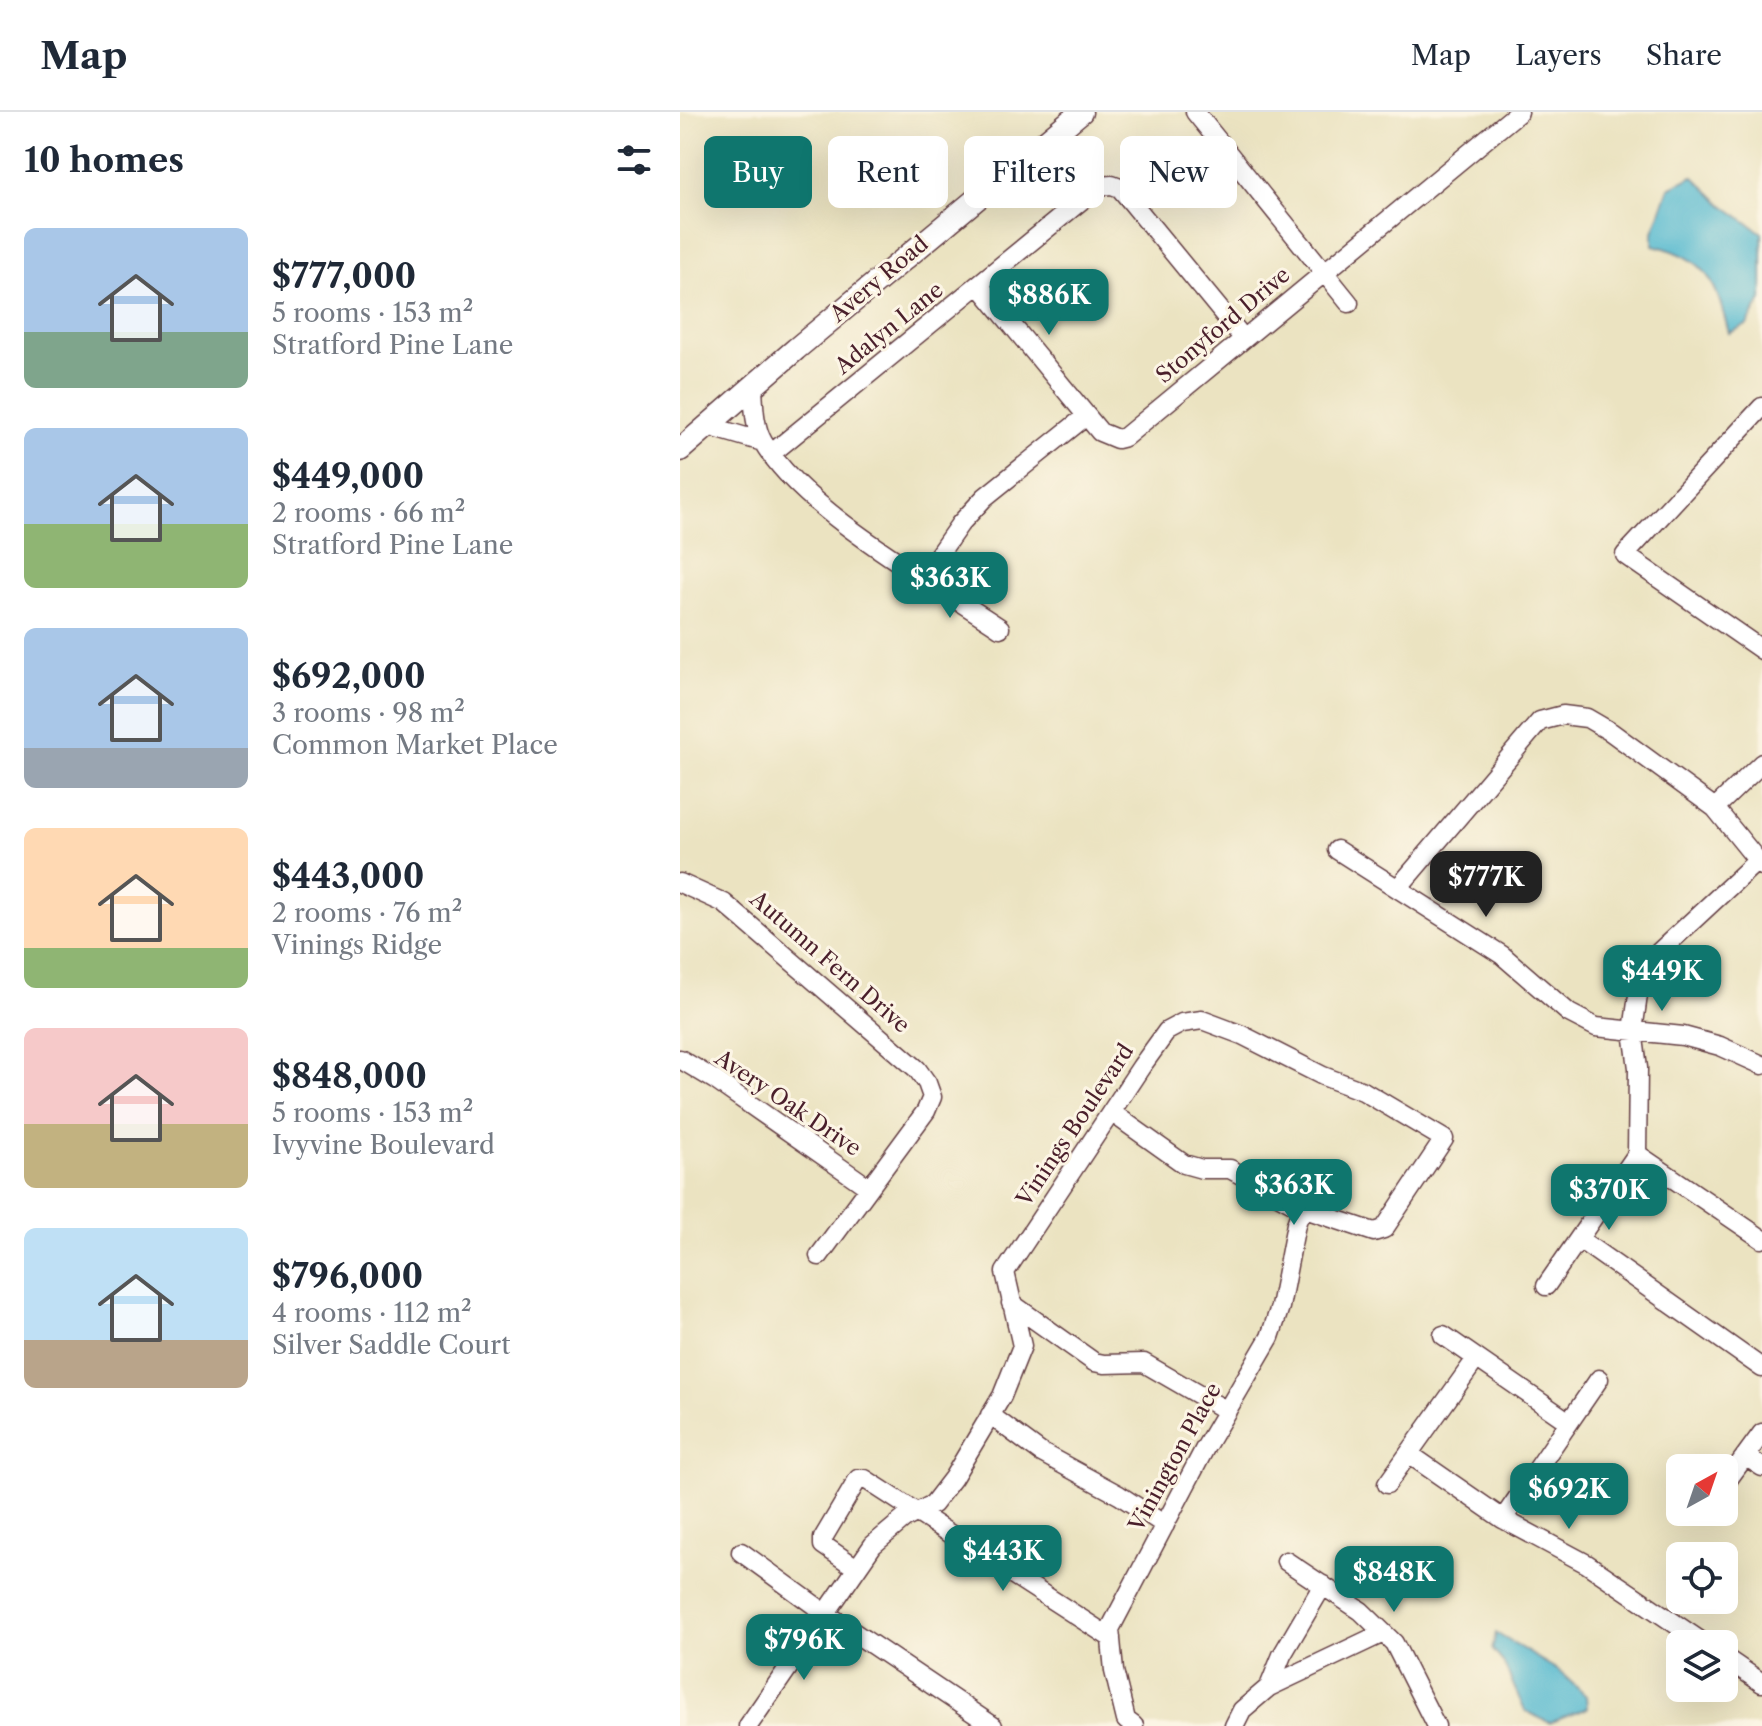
<!DOCTYPE html>
<html lang="en">
<head>
<meta charset="utf-8">
<style>
	:root { --surface:#fff; --page:#f6f6f7; --text:#1f2937; --muted:#747a83; --line:#e0e1e3; --accent:#0f766e }
	body { margin:0; font-family:"Libre Caslon Text",serif; background:var(--page); color:var(--text); height:100vh; display:flex; flex-direction:column; font-size:30px; white-space:nowrap }
	* { box-sizing:border-box; margin:0 }
	p { font-size:26px; color:var(--muted) }
	.icon { flex:none; width:44px; height:44px; fill:none; stroke:currentColor; stroke-width:2; stroke-linecap:round; stroke-linejoin:round }
	.map { position:relative; flex:1; overflow:hidden }
	.side { display:flex; flex-direction:column; background:var(--surface); width:680px }
	.side>* { flex:none }
	.top-card { position:absolute; left:24px; top:24px; width:760px; height:72px; display:flex; gap:16px }
	.needle { width:52px; rotate:40deg }
	.fabs { position:absolute; left:986px; top:1342px; display:grid; gap:16px }
	.fabs a { display:grid; place-items:center; width:72px; height:72px; border-radius:12px; background:var(--surface); box-shadow:0 8px 32px #0002; font-size:40px }
	.price { position:absolute; translate:-50% -68px; padding:0 18px; border-radius:16px; background:var(--accent); color:#fff; font-size:26px; line-height:52px; filter:drop-shadow(0 2px 4px #0008) }
	.price::after { content:''; position:absolute; left:50%; top:48px; width:24px; height:18px; margin-left:-12px; background:inherit; clip-path:polygon(0 0,100% 0,50% 100%) }
	.price.active { background:#222; color:#fff }
	ul { padding:0; list-style:none }
	li { display:flex; align-items:center; gap:24px; height:200px; padding:0 24px }
	li span { display:grid; place-items:center; flex:none; width:224px; height:160px; border-radius:12px; color:#555 }
	li>.icon { margin-inline-start:auto }
	span .icon { width:96px; height:96px; fill:#fffc; stroke-width:1 }
	li b { font-size:34px }
	h2 { display:flex; justify-content:space-between; align-items:center; height:96px; padding:0 24px; font-size:34px }
	.pill { padding:0 28px; border-radius:12px; background:var(--surface); box-shadow:0 8px 32px #0002; font-size:28px; line-height:72px }
	.pill.active { background:var(--accent); color:#fff }
	header { display:flex; align-items:center; gap:48px; box-sizing:border-box; height:112px; padding:0 40px; background:var(--surface); border-bottom:2px solid var(--line) }
	header strong { font-size:38px }
	nav { display:flex; gap:44px; margin-inline-start:auto; font-size:28px }
	main { display:flex; flex:1; min-height:0 }
	.map>svg:first-child { display:block }
</style>
</head>
<body>
<header>
<strong>Map</strong>
<nav><a>Map</a><a>Layers</a><a>Share</a></nav>
</header>
<main>
<section class="side">
<h2>10 homes<svg class="icon" aria-label="filters" viewBox="0 0 24 24"><path d="M4 7h16M4 17h16"/><circle cx="9" cy="7" r="2"/><circle cx="15" cy="17" r="2"/></svg></h2>
<ul>
<li><span style="background:linear-gradient(#a9c7e8 65%,#7fa58c 0)"><svg class="icon" aria-label="home" viewBox="0 0 24 24"><path d="M3 11l9-7 9 7M6 9v11h12V9"/></svg></span><div><b>$777,000</b><p>5 rooms · 153 m²</p><p>Stratford Pine Lane</p></div></li>
<li><span style="background:linear-gradient(#a9c7e8 60%,#8fb573 0)"><svg class="icon" aria-label="home" viewBox="0 0 24 24"><path d="M3 11l9-7 9 7M6 9v11h12V9"/></svg></span><div><b>$449,000</b><p>2 rooms · 66 m²</p><p>Stratford Pine Lane</p></div></li>
<li><span style="background:linear-gradient(#a9c7e8 75%,#9aa5b1 0)"><svg class="icon" aria-label="home" viewBox="0 0 24 24"><path d="M3 11l9-7 9 7M6 9v11h12V9"/></svg></span><div><b>$692,000</b><p>3 rooms · 98 m²</p><p>Common Market Place</p></div></li>
<li><span style="background:linear-gradient(#ffd9b3 75%,#8fb573 0)"><svg class="icon" aria-label="home" viewBox="0 0 24 24"><path d="M3 11l9-7 9 7M6 9v11h12V9"/></svg></span><div><b>$443,000</b><p>2 rooms · 76 m²</p><p>Vinings Ridge</p></div></li>
<li><span style="background:linear-gradient(#f6c9c9 60%,#c2b280 0)"><svg class="icon" aria-label="home" viewBox="0 0 24 24"><path d="M3 11l9-7 9 7M6 9v11h12V9"/></svg></span><div><b>$848,000</b><p>5 rooms · 153 m²</p><p>Ivyvine Boulevard</p></div></li>
<li><span style="background:linear-gradient(#bfe0f5 70%,#b9a48a 0)"><svg class="icon" aria-label="home" viewBox="0 0 24 24"><path d="M3 11l9-7 9 7M6 9v11h12V9"/></svg></span><div><b>$796,000</b><p>4 rooms · 112 m²</p><p>Silver Saddle Court</p></div></li>
</ul>
</section>
<div class="map">
<svg width="1082" height="1614" viewBox="0 0 1082 1614">
	<rect width="100%" height="100%" fill="#fcf5e5"/>
	<filter id="ink" filterUnits="userSpaceOnUse"><feTurbulence type="fractalNoise" baseFrequency=".0125" numOctaves="2"/><feDisplacementMap in="SourceGraphic" scale="16" xChannelSelector="R" yChannelSelector="G"/><feConvolveMatrix kernelMatrix="1 2 1 2 8 2 1 2 1" color-interpolation-filters="sRGB"/></filter>
	<filter id="wash" filterUnits="userSpaceOnUse"><feTurbulence type="fractalNoise" baseFrequency=".006" numOctaves="4" result="noise"/><feDisplacementMap in="SourceGraphic" scale="32" xChannelSelector="R" yChannelSelector="G"/><feGaussianBlur stdDeviation="1.8" result="paint"/><feColorMatrix in="noise" values="0 0 0 0 0 0 0 0 0 0 0 0 0 0 0 0 0 1.4 0 .05"/><feComposite in="paint" operator="in"/></filter>
	<g filter="url(#wash)">
		<rect width="100%" height="100%" fill="#ebe3c1"/>
		<path fill="#51b8cf" stroke="#4e6c7d" stroke-width="2" d="M1013,64L1042,92L1082,121V188L1067,213L1049,221C1035,170 1030,147 973,133V120L989,76Z
			M816,1521L879,1559L906,1584L907,1596L870,1611L845,1599L823,1550L812,1537Z"/>
	</g>
	<g filter="url(#ink)">
		<g fill="none" stroke-linecap="round" stroke-linejoin="round">
			<defs>
				<path id="minor" d="M515,0L669,191
					M299,173L420,320L437,327L445,325L839,0
					M73,276C74,293 74,314 83,330C123,399 252,470 320,516
					M1082,295L945,443L1082,538
					M28,314L83,330
					M92,341L419,74L432,73L440,76L564,227
					M243,465L280,412L305,385L406,304
					M1035,696L1082,651
					M657,738L822,843L889,901L916,915L1003,924L1040,934L1082,953
					M0,771L44,791L237,957L247,971L252,985L246,999L139,1144
					M718,776L860,609L883,603L907,606L931,620L1035,696L1082,754
					M0,947L35,968L188,1075
					M957,1042L1082,1127
					M899,1127L1082,1256
					M866,1174L957,1042L958,956L953,919L960,869L979,840L1077,749
					M331,1191L414,1250L424,1252L464,1251L547,1299
					M763,1223L889,1310
					M310,1303L360,1340L439,1383L485,1413
					M729,1342L823,1407L907,1452L1025,1532
					M1065,1344L1082,1355
					M707,1372L796,1247
					M1044,1373L1082,1321
					M1023,1402L1025,1400
					M823,1407L919,1267
					M61,1440L145,1501L313,1614
					M606,1449L681,1499L714,1531L756,1614
					M175,1455L143,1433V1426L178,1367H185L431,1526
					M643,1473L602,1543L589,1575L703,1521
					M1044,1545L1082,1571
					M68,1614L193,1433L224,1407L253,1392L273,1366L322,1284L342,1234L325,1160L461,955L487,919L502,911L522,908L562,923L643,964L683,979L764,1027L704,1117L694,1120L622,1096L550,1057H522L504,1052L431,1000
					M454,1614L446,1608L434,1559L430,1517L525,1336L590,1225L600,1195L616,1112L622,1096
					M554,1614L562,1598L589,1575"/>
				<path id="major" d="M0,338L116,237L401,0"/>
			</defs>
			<use href="#minor" stroke="#623c42" stroke-width="21"/>
			<use href="#major" stroke="#623c42" stroke-width="25"/>
			<use href="#minor" stroke="#fff" stroke-width="18"/>
			<use href="#major" stroke="#fff" stroke-width="22"/>
		</g>
	</g>
	<g text-anchor="middle" dominant-baseline="central" stroke-width="6" stroke-linejoin="round" paint-order="stroke">
		<g font-size="22" fill="#4a1f2b" stroke="#fcf5e5">
			<text transform="translate(199 167) rotate(-40)">Avery Road</text>
			<text transform="translate(543 213) rotate(-40)">Stonyford Drive</text>
			<text transform="translate(209 216) rotate(-39)">Adalyn Lane</text>
			<text transform="translate(150 850) rotate(41)">Autumn Fern Drive</text>
			<text transform="translate(108 991) rotate(34)">Avery Oak Drive</text>
			<text transform="translate(395 1013) rotate(-56)">Vinings Boulevard</text>
			<text transform="translate(495 1345) rotate(-61)">Vinington Place</text>
		</g>
	</g>
</svg>
<div class="fabs">
<a><svg class="needle" viewBox="-14 -14 28 28"><path d="M0-13l5 13h-10z" fill="#e53935"/><path d="M0 13l5-13h-10z" fill="#747a83"/></svg></a>
<a><svg class="icon" aria-label="locate" viewBox="0 0 24 24"><circle cx="12" cy="12" r="6"/><path d="M12 2v4M12 18v4M2 12h4M18 12h4"/></svg></a>
<a><svg class="icon" aria-label="layers" viewBox="0 0 24 24"><path d="M12 4l9 5-9 5-9-5zM3 14l9 5 9-5"/></svg></a>
</div>
<b class="price" style="left:369px;top:225px">$886K</b>
<b class="price" style="left:270px;top:508px">$363K</b>
<b class="price active" style="left:806px;top:807px">$777K</b>
<b class="price" style="left:982px;top:901px">$449K</b>
<b class="price" style="left:614px;top:1115px">$363K</b>
<b class="price" style="left:929px;top:1120px">$370K</b>
<b class="price" style="left:889px;top:1419px">$692K</b>
<b class="price" style="left:323px;top:1481px">$443K</b>
<b class="price" style="left:714px;top:1502px">$848K</b>
<b class="price" style="left:124px;top:1570px">$796K</b>
<div class="top-card">
<a class="pill active">Buy</a>
<a class="pill">Rent</a>
<a class="pill">Filters</a>
<a class="pill">New</a>
</div>
</div>
</main>
</body>
</html>
